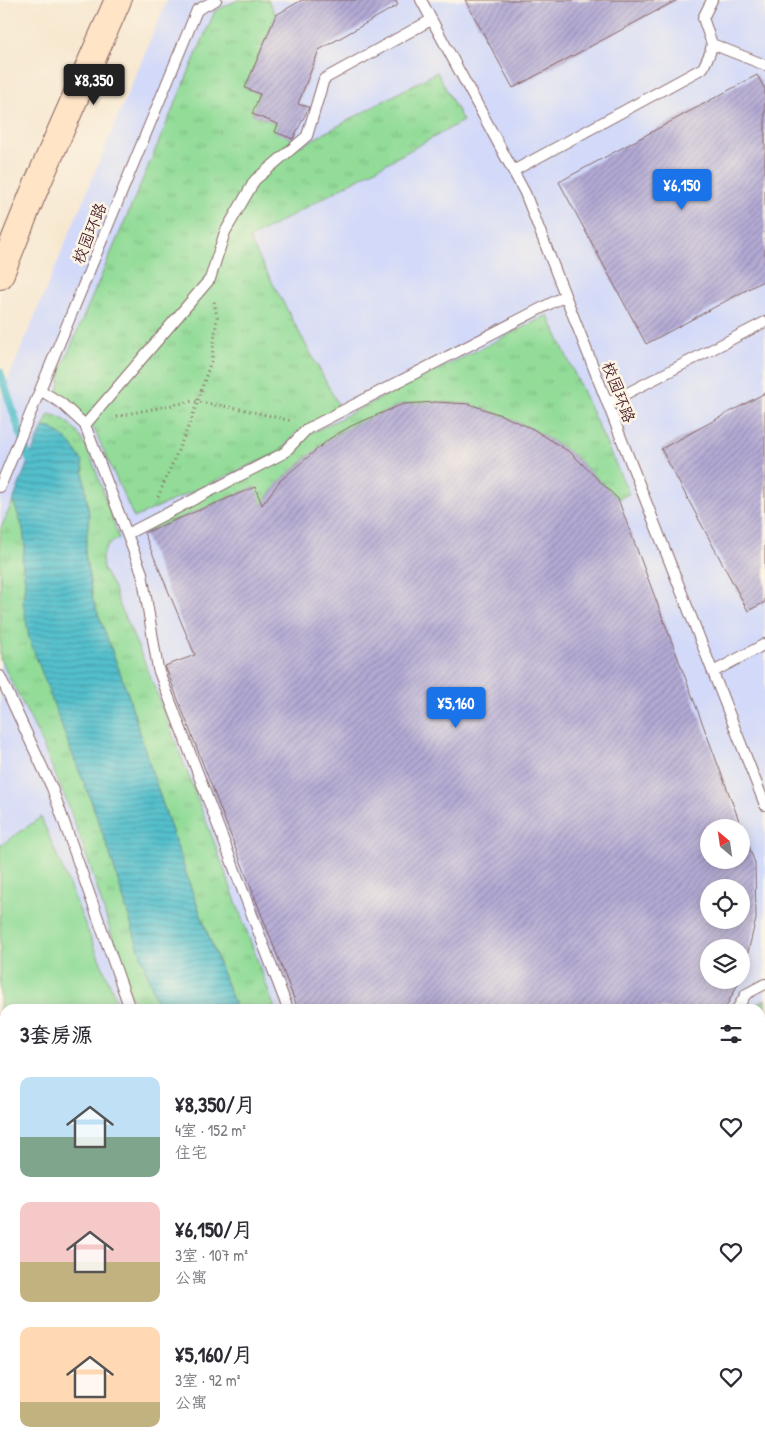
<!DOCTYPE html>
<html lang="zh">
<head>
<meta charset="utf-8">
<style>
	:root { --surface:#fff; --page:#f2f2f3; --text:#2b2b33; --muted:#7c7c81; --accent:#1a73e8 }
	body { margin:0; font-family:"Patrick Hand","LXGW WenKai TC",sans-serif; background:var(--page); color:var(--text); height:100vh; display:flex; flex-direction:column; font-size:19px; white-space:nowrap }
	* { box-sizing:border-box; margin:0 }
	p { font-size:16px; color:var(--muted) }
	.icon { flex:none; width:28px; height:28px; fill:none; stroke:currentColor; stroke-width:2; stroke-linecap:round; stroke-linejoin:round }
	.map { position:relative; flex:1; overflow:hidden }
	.panel { position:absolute; left:0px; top:1004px; width:765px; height:446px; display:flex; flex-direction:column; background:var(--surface); border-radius:15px 15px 0 0; box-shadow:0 2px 12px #0003 }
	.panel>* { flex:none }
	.needle { width:32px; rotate:331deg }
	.fabs { position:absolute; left:700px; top:819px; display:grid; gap:10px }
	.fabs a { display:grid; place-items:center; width:50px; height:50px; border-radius:50%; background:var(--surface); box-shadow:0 2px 12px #0003; font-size:25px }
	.price { position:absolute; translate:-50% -42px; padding:0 11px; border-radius:5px; background:var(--accent); color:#fff; font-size:16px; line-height:32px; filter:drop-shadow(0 1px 2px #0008) }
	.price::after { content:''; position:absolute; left:50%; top:30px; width:15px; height:11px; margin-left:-8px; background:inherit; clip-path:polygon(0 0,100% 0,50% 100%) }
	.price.on { background:#222; color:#fff }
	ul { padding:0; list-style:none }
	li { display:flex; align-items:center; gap:15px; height:125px; padding:0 20px }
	li span { display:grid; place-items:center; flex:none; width:140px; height:100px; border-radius:10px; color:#555 }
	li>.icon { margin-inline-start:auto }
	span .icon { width:60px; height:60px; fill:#fffc; stroke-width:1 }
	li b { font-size:21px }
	h2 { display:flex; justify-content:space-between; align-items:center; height:60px; padding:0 20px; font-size:21px }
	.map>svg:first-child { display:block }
</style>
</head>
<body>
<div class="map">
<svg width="765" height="1449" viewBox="0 0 765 1449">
	<defs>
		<pattern id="grass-tufts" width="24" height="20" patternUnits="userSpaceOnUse" patternTransform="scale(1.25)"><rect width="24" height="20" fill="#92dc98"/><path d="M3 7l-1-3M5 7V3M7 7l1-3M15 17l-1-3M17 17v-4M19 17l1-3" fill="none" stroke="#7fbc83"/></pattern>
		<pattern id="water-rules" width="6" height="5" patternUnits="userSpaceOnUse" patternTransform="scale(1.25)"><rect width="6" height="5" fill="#53c0cc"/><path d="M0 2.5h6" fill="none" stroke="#479ba6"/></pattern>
		<pattern id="building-hatch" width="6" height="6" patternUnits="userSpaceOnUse" patternTransform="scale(1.25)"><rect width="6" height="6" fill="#b3aad5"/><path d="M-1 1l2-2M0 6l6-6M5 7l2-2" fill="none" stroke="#948aad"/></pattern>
	</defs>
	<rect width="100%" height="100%" fill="#fcf5e5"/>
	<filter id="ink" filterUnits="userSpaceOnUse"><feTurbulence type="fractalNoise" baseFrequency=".02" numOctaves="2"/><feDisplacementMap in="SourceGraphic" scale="10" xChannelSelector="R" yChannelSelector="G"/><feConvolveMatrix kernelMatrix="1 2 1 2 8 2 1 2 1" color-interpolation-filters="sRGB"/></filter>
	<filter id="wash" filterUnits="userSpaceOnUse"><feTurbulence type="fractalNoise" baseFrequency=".0096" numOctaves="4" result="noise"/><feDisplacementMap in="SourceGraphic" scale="20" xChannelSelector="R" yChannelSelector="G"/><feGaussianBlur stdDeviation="1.12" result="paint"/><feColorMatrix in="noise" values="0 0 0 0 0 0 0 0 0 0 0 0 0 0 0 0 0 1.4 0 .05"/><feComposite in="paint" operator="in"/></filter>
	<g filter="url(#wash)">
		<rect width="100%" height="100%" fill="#f7e7cf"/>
		<path fill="#d2d9f9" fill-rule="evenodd" d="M167,0H765V1449H0V399ZM709,828H741V860H709ZM709,888H741V920H709ZM709,948H741V980H709ZM5,1009H760V1445H5Z"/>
		<path fill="url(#grass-tufts)" stroke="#6e7e62" d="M238,0H268L276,15L245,88L260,94L252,114L278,124L301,146L437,72L463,121L249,239L340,408L297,432L279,452L134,518L94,429L58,394L62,367L215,11Z
			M548,315L629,494L618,499L571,453L533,429L501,415L469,404L436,402L403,404L351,426L329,439L279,482L262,505L254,487L144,533L145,529L305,436Z
			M49,414C54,415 60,417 65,420C79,431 88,449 94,465L119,538L107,546L102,557L103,569L113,586L117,599L145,663L216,847L275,1009H236L192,891L150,766L128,694L93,600L85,553L89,516L82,461L65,438L51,428L43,427Z
			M13,501L23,528L25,546L22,560L25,582L23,602L71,751L89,795L110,854L138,947L159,1009H135L89,863L67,802L38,734L0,659V530Z
			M765,999V1097L760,1100V1009H750Z
			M765,1117V1275L760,1276V1120Z
			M243,1445H311L313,1449H246Z"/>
		<path fill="#92dc98" stroke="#6e7e62" d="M41,817L120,1009H5V1210L0,1212V846Z"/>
		<path fill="url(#water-rules)" stroke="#4e707c" d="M43,427L51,428L65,438L72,445L82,461L89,516L85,553L93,600L128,694L150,766L192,891L236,1009H159L138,947L110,854L89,795L71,751L29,638L23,602L25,582L22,560L25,546L23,528L13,501L29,459Z
			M335,1445H432L434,1449H337Z"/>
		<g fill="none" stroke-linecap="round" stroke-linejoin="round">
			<path stroke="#53c0cc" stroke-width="8" d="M0,372L29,459"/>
		</g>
		<g id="blocks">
			<path fill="url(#building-hatch)" fill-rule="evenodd" d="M302,0H395L398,5L319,50L298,104L309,107L293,139L275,132L278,124L252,114L260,94L245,88L276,15Z
				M465,0H677L513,88Z
				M757,75L765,89V280L646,344L559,182Z
				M765,393V602L748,611L661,449Z
				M436,402L469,404L501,415L533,429L571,453L618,499L755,863L756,919L742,977L741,948H709V980H740L725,1009H298L165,666L195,655L144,533L255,487L262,505L279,482L329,439L351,426L403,404ZM709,828H741V860H709ZM709,888H741V920H709Z
				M5,1210V1412L0,1415V1212Z"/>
		</g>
	</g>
	<g filter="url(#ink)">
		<use href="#blocks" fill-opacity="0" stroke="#876564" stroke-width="1"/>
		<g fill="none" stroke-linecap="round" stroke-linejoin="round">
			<defs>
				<path id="lane" d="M421,0L525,193L765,805
					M712,0L703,18L712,44
					M513,171L703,68L710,53L712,44L765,65
					M40,390L61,403L85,425L142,573L158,669L288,1009
					M608,403L765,322
					M85,425L210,279L225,232L255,180L307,136L324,79L431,20
					M0,487L197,10L216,0
					M127,534L284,453L307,429L565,296
					M713,672L765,644
					M0,676L52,788L130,1009
					M737,1009L746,994L765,984
					M760,1111L765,1108
					M760,1302L765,1301
					M324,1445L325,1449
					M645,1449L647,1445"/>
				<path id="secondary" d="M0,276L32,196L118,0"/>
			</defs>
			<use href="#lane" stroke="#876564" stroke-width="12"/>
			<use href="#secondary" stroke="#876564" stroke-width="28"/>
			<path stroke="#876564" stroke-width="3" stroke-dasharray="1 4" stroke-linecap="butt" d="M117,417L132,413L193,401L241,409L292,421
				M158,497L192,418L212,358L217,317L214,301"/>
			<use href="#lane" stroke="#fff" stroke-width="10"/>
			<use href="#secondary" stroke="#ffe4c6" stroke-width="26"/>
		</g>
	</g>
	<g text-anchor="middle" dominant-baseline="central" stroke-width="5" stroke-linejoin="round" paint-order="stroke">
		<g font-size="16" fill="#4a1f2b" stroke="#fcf5e5">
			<text transform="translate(89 233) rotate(-68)">校园环路</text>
			<text transform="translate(619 392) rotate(69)">校园环路</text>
		</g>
	</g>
</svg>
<div class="fabs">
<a><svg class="needle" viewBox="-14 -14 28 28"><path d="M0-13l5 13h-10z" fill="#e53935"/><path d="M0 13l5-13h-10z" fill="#7c7c81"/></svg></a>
<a><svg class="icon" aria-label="locate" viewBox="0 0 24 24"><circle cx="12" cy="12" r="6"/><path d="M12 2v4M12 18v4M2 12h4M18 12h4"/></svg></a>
<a><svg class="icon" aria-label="layers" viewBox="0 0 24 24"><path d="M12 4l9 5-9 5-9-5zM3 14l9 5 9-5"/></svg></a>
</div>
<b class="price on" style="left:94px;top:106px">¥8,350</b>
<b class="price" style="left:682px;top:211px">¥6,150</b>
<b class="price" style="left:456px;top:729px">¥5,160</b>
<section class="panel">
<h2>3套房源<svg class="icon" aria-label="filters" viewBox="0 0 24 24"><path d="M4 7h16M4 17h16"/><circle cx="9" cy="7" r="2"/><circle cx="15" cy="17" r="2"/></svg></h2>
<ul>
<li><span style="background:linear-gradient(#bfe0f5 60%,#7fa58c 0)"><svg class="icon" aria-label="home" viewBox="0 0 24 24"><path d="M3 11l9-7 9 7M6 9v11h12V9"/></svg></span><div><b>¥8,350/月</b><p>4室 · 152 m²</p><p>住宅</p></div><svg class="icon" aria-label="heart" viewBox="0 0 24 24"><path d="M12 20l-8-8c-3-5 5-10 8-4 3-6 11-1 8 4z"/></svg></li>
<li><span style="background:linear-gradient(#f6c9c9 60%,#c2b280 0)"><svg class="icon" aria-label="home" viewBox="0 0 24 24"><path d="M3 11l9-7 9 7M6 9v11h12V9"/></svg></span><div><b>¥6,150/月</b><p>3室 · 107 m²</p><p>公寓</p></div><svg class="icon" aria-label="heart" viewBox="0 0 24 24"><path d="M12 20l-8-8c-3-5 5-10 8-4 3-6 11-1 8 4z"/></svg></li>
<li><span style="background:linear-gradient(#ffd9b3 75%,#c2b280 0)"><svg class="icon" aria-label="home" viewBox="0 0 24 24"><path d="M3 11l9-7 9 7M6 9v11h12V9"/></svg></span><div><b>¥5,160/月</b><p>3室 · 92 m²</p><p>公寓</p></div><svg class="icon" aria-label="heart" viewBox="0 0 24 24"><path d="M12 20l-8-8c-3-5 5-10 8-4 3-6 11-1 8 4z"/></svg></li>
</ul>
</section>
</div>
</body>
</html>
